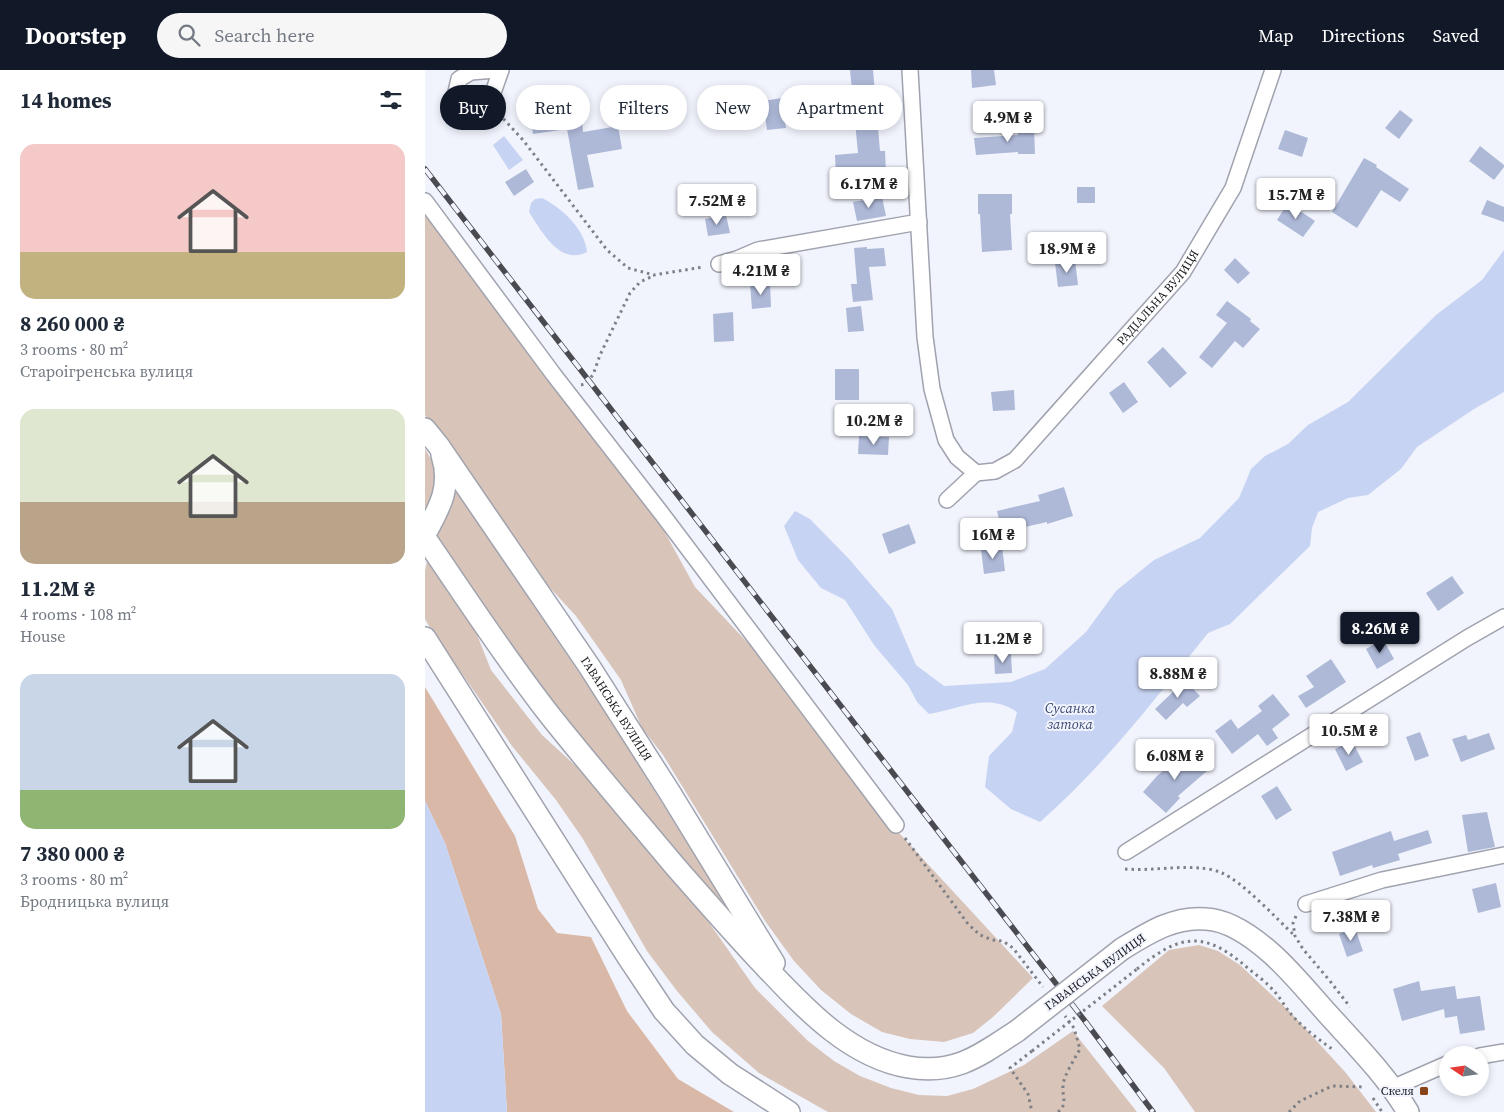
<!DOCTYPE html>
<html lang="en">
<head>
<meta charset="utf-8">
<style>
	:root { --surface:#fff; --page:#f6f6f7; --text:#1f2937; --muted:#747a83; --accent:#111827 }
	body { margin:0; font-family:"Source Serif 4",serif; background:var(--page); color:var(--text); height:100vh; display:flex; flex-direction:column; font-size:19px; white-space:nowrap }
	* { box-sizing:border-box; margin:0 }
	p { font-size:16px; color:var(--muted) }
	.icon { flex:none; width:28px; height:28px; fill:none; stroke:currentColor; stroke-width:2; stroke-linecap:round; stroke-linejoin:round }
	.map { position:relative; flex:1; overflow:hidden }
	.drawer { display:flex; flex-direction:column; background:var(--surface); width:425px }
	.drawer>* { flex:none }
	.guide { position:absolute; left:15px; top:15px; width:475px; height:45px; display:flex; gap:10px }
	.needle { width:32px; rotate:283deg }
	.fabs { position:absolute; left:1014px; top:976px; display:grid; gap:10px }
	.fabs a { display:grid; place-items:center; width:50px; height:50px; border-radius:50%; background:var(--surface); box-shadow:0 2px 8px #0003; font-size:25px }
	.price { position:absolute; translate:-50% -42px; padding:0 11px; border-radius:5px; background:#fff; color:#222; font-size:16px; line-height:32px; filter:drop-shadow(0 1px 2px #0008) }
	.price::after { content:''; position:absolute; left:50%; top:30px; width:15px; height:11px; margin-left:-8px; background:inherit; clip-path:polygon(0 0,100% 0,50% 100%) }
	.price.selected { background:var(--accent); color:#fff }
	ul { padding:0; list-style:none }
	li { display:grid; align-content:center; gap:10px; height:265px; padding:0 20px }
	li span { display:grid; place-items:center; height:155px; border-radius:15px; color:#555 }
	li>.icon { margin-inline-start:auto }
	span .icon { width:90px; height:90px; fill:#fffc; stroke-width:1 }
	li b { font-size:21px }
	h2 { display:flex; justify-content:space-between; align-items:center; height:60px; padding:0 20px; font-size:21px }
	.tag { padding:0 18px; border-radius:22px; background:var(--surface); box-shadow:0 2px 8px #0003; font-size:18px; line-height:45px }
	.tag.selected { background:var(--accent); color:#fff }
	header { display:flex; align-items:center; gap:30px; box-sizing:border-box; height:70px; padding:0 25px; background:var(--accent); color:#fff }
	header strong { font-size:24px }
	nav { display:flex; gap:28px; margin-inline-start:auto; font-size:18px }
	.search { width:350px; height:45px; background:var(--page); display:flex; align-items:center; gap:12px; box-sizing:border-box; padding:0 18px; border-radius:28px; color:var(--muted); font-size:19px }
	main { display:flex; flex:1; min-height:0 }
	.map>svg:first-child { display:block }
</style>
</head>
<body>
<header>
<strong>Doorstep</strong>
<div class="search"><svg class="icon" aria-label="search" viewBox="0 0 24 24"><circle cx="10" cy="10" r="6"/><path d="M15 15l6 6"/></svg>Search here</div>
<nav><a>Map</a><a>Directions</a><a>Saved</a></nav>
</header>
<main>
<section class="drawer">
<h2>14 homes<svg class="icon" aria-label="filters" viewBox="0 0 24 24"><path d="M4 7h16M4 17h16"/><circle cx="9" cy="7" r="2"/><circle cx="15" cy="17" r="2"/></svg></h2>
<ul>
<li><span style="background:linear-gradient(#f6c9c9 70%,#c2b280 0)"><svg class="icon" aria-label="home" viewBox="0 0 24 24"><path d="M3 11l9-7 9 7M6 9v11h12V9"/></svg></span><div><b>8 260 000 ₴</b><p>3 rooms · 80 m²</p><p>Староігренська вулиця</p></div></li>
<li><span style="background:linear-gradient(#dfe7d0 60%,#b9a48a 0)"><svg class="icon" aria-label="home" viewBox="0 0 24 24"><path d="M3 11l9-7 9 7M6 9v11h12V9"/></svg></span><div><b>11.2M ₴</b><p>4 rooms · 108 m²</p><p>House</p></div></li>
<li><span style="background:linear-gradient(#c9d6e8 75%,#8fb573 0)"><svg class="icon" aria-label="home" viewBox="0 0 24 24"><path d="M3 11l9-7 9 7M6 9v11h12V9"/></svg></span><div><b>7 380 000 ₴</b><p>3 rooms · 80 m²</p><p>Бродницька вулиця</p></div></li>
</ul>
</section>
<div class="map">
<svg width="1079" height="1042" viewBox="0 0 1079 1042">
	<rect width="100%" height="100%" fill="#f1f4fd"/>
	<path fill="#d8c4b9" d="M0,141L232,448L270,517L324,574L373,633L463,751L608,908L568,947L548,963L519,972L485,969L457,962L426,944L396,920L369,891L340,851L238,685L217,658L196,610L151,546L115,507L0,345Z
		M0,379C15,401 13,419 0,441Z
		M31,421L178,638L298,831L297,833L137,646L108,610L12,467Z
		M2,492L51,562L66,600L117,665L151,696L199,750L280,847L330,918L383,971L409,991L435,1006L466,1018L494,1025L522,1026L548,1019L599,995L648,961L712,1042H403L334,1003L287,962L252,921L222,881L158,769L131,730L87,676L4,556L0,549V500Z
		M774,875L793,881L815,895L867,944L921,1003L951,1042H770L739,998L677,936L744,880Z"/>
	<path fill="#d9b8a7" d="M0,617L90,766L113,839L132,863L166,867L202,941L253,1009L309,1042H82L76,944L20,773L0,731Z"/>
	<path fill="#c7d3f2" d="M79,66L98,90L84,100L68,75Z
		M117,128C137,138 160,159 162,182C135,196 117,162 104,142L106,133L110,129Z
		M1079,180V322L1049,339L992,377L976,399L943,425L923,428L893,442L887,458L885,476L805,554L783,563C730,629 679,696 615,752L586,739L560,717L564,686L587,662L592,642C563,622 535,639 504,644L492,632L483,615L449,575L420,530L396,518L373,490L359,456L370,441L385,449L424,489L467,539L491,595L519,616L586,612L620,599L661,562L691,521L729,490L775,468L814,428L826,399L840,386L863,374L883,355L923,332L1011,245L1057,210Z
		M0,731L20,773L76,944L82,1042H0Z"/>
	<path fill="#aeb9d8" d="M425,0H448L455,81H460L461,102L411,106L410,85L433,83Z
		M546,0H569L571,15L547,18Z
		M363,27L366,42L359,43L361,58L342,60L338,31Z
		M152,31V34L156,33L158,62L193,56L197,79L162,85L169,117L153,120L142,59L108,64L104,38Z
		M975,40L988,50L974,69L960,58Z
		M609,57L610,84H593V82L551,85L549,68L593,65L592,58Z
		M860,60L883,68L877,87L853,79Z
		M1055,76L1079,95V97L1069,110L1044,91Z
		M939,88L952,95L951,97L984,119L975,132L956,120L932,158L907,142Z
		M101,99L109,112L89,126L80,112Z
		M652,117H670V133H652Z
		M553,124H587V144H585L587,180L557,182L555,144H553Z
		M457,127L461,146L432,151L428,132Z
		M1062,130L1079,137V152L1056,144Z
		M863,133L890,151L878,167L852,150Z
		M301,145L305,163L283,166L280,149Z
		M442,177V179L459,178L461,196L444,197L448,230L428,232L426,214H432L429,178Z
		M810,188L825,203L813,214L799,200Z
		M650,190L653,215L633,217L630,193Z
		M345,213L346,237L327,239L325,214Z
		M802,231L826,249L825,251L835,259L818,278L810,271L787,298L774,287L802,253L791,245Z
		M436,236L439,261L423,262L421,238Z
		M308,242L309,271L289,272L288,244Z
		M738,277L762,303L745,318L722,292Z
		M410,299H434V330H410Z
		M699,312L713,332L698,343L684,323Z
		M589,320L590,340L568,341L566,322Z
		M434,366L464,367L463,385L433,384Z
		M639,417L648,446L622,454V452L577,462L572,441L615,431L613,425Z
		M484,454L491,473L464,484L457,464Z
		M577,476L580,501L559,504L556,479Z
		M1027,506L1039,523L1013,541L1001,523Z
		M958,569L969,589L952,599L941,579Z
		M586,584L587,603L570,604L569,585Z
		M906,589L921,612L881,638L873,626L889,617L881,606Z
		M759,609L775,626L762,637L758,633L741,650L730,639L749,621L747,619Z
		M848,624L865,645L847,659L853,668L842,676L833,664L807,684L790,661L806,649L813,659L837,641L833,636Z
		M995,662L1004,686L990,691L981,667Z
		M1064,663L1070,679L1036,692L1027,669L1041,665L1043,670Z
		M927,671L938,692L921,701L910,679Z
		M764,679L782,701L753,726L755,728L741,743L718,722L732,706Z
		M852,716L867,740L851,750L836,726Z
		M1062,742L1070,777L1043,782L1037,745Z
		M1003,760L1007,773L973,784L975,790L948,798L947,795L915,806L907,782L966,761L969,771Z
		M1071,813L1076,837L1053,843L1047,819Z
		M930,858L938,881L922,887L914,864Z
		M994,911L996,921L1030,916L1032,929L1055,926L1060,960L1035,964L1032,946L1020,948L1019,939L977,951L968,919Z"/>
	<g fill="none" stroke-linecap="round" stroke-linejoin="round">
		<defs>
			<g id="street">
				<path d="M70,0L46,2L34,9L31,22L38,35L51,40L64,34L76,0"/>
				<path d="M485,0L500,267L507,319L521,370L532,387L551,403"/>
				<path d="M0,131L129,305L237,444L471,755"/>
				<path d="M294,194L312,189L333,180L494,152"/>
				<path id="s1" d="M522,430L551,403L570,401L590,390L758,202L808,118L848,0"/>
				<path d="M701,782L1042,568L1079,547"/>
				<path d="M881,834L957,810L1079,785"/>
				<path d="M1055,986L1079,982"/>
				<path d="M967,1018L1022,994"/>
			</g>
			<g id="secondary">
				<path id="s2" d="M0,359L13,375L164,596L245,723L349,893"/>
				<path d="M0,464C15,437 27,416 17,385"/>
				<path d="M0,468C42,529 82,591 127,648C167,698 208,746 249,795C277,827 305,859 334,890C375,933 421,986 483,997C530,1005 554,986 592,961"/>
				<path d="M0,568L203,887L239,941L270,975L305,1004L364,1042"/>
				<path d="M697,879C723,863 749,846 781,849C805,850 829,868 847,884C866,901 884,923 901,942C930,974 961,1005 983,1042"/>
			</g>
		</defs>
		<use href="#street" stroke="#a0a3ae" stroke-width="18"/>
		<use href="#secondary" stroke="#a0a3ae" stroke-width="24"/>
		<path stroke="#7e8086" stroke-width="3" stroke-dasharray="2.5 4" stroke-linecap="butt" d="M74,44L98,70L182,180L203,198L229,205L278,197
			M156,315L160,314L168,305L175,285L205,223L215,212L228,206
			M480,768L543,854L555,865L567,870L578,871L588,878L618,917
			M700,799C725,801 749,796 774,798C781,798 790,800 797,803C818,812 852,849 870,866
			M871,846L868,853L870,866L878,879L905,911L925,937
			M712,899C757,862 781,861 825,900C833,906 842,913 848,920C855,927 860,937 866,944C878,958 893,969 907,979
			M607,981L585,998L603,1024L607,1042
			M948,1028L957,1042
			M633,1042C643,1034 637,1027 638,1016C638,1007 650,988 655,979L649,958L640,946
			M864,1042L875,1031L907,1016L940,1017"/>
		<use href="#street" stroke="#fff" stroke-width="15"/>
		<use href="#secondary" stroke="#fff" stroke-width="21"/>
		<defs>
			<path id="rail" d="M0,99L660,951L728,1042"/>
		</defs>
		<use href="#rail" stroke="#4a4b51" stroke-width="5.5"/>
		<use href="#rail" stroke="#f1f4fd" stroke-width="4" stroke-dasharray="11" stroke-linecap="butt"/>
		<defs>
			<path id="secondary-bridge" d="M592,961L697,879"/>
		</defs>
		<use href="#secondary-bridge" stroke="#a0a3ae" stroke-width="24" stroke-linecap="butt"/>
		<path stroke="#7e8086" stroke-width="3" stroke-dasharray="2.5 4" stroke-linecap="butt" d="M607,981L712,899"/>
		<use href="#secondary-bridge" stroke="#fff" stroke-width="21"/>
	</g>
	<rect fill="#89441a" stroke="#f1f4fd" stroke-width="2" x="994" y="1016" width="10" height="10" rx="2.5"/>
	<g text-anchor="middle" dominant-baseline="central" stroke-width="4" stroke-linejoin="round" paint-order="stroke">
		<g font-size="12" fill="#18191d" stroke="#f1f4fd">
			<text stroke="none"><textPath href="#s1" startOffset="298">РАДІАЛЬНА ВУЛИЦЯ</textPath></text>
			<text stroke="none"><textPath href="#s2" startOffset="339">ГАВАНСЬКА ВУЛИЦЯ</textPath></text>
			<text transform="translate(670 902) rotate(-36)">ГАВАНСЬКА ВУЛИЦЯ</text>
		</g>
		<g font-size="12" fill="#18191d" stroke="#f1f4fd" text-anchor="end">
			<text x="989" y="1021">Скеля</text>
		</g>
		<g font-size="14" font-style="italic" fill="#3b4975" stroke="#f1f4fd">
			<text x="645" y="638">Сусанка<tspan x="645" dy="16">затока</tspan></text>
		</g>
	</g>
</svg>
<div class="fabs">
<a><svg class="needle" viewBox="-14 -14 28 28"><path d="M0-13l5 13h-10z" fill="#e53935"/><path d="M0 13l5-13h-10z" fill="#747a83"/></svg></a>
</div>
<b class="price" style="left:583px;top:73px">4.9M ₴</b>
<b class="price" style="left:444px;top:139px">6.17M ₴</b>
<b class="price" style="left:871px;top:150px">15.7M ₴</b>
<b class="price" style="left:292px;top:156px">7.52M ₴</b>
<b class="price" style="left:642px;top:204px">18.9M ₴</b>
<b class="price" style="left:336px;top:226px">4.21M ₴</b>
<b class="price" style="left:449px;top:376px">10.2M ₴</b>
<b class="price" style="left:568px;top:490px">16M ₴</b>
<b class="price selected" style="left:955px;top:584px">8.26M ₴</b>
<b class="price" style="left:578px;top:594px">11.2M ₴</b>
<b class="price" style="left:753px;top:629px">8.88M ₴</b>
<b class="price" style="left:924px;top:686px">10.5M ₴</b>
<b class="price" style="left:750px;top:711px">6.08M ₴</b>
<b class="price" style="left:926px;top:872px">7.38M ₴</b>
<div class="guide">
<a class="tag selected">Buy</a>
<a class="tag">Rent</a>
<a class="tag">Filters</a>
<a class="tag">New</a>
<a class="tag">Apartment</a>
</div>
</div>
</main>
</body>
</html>
